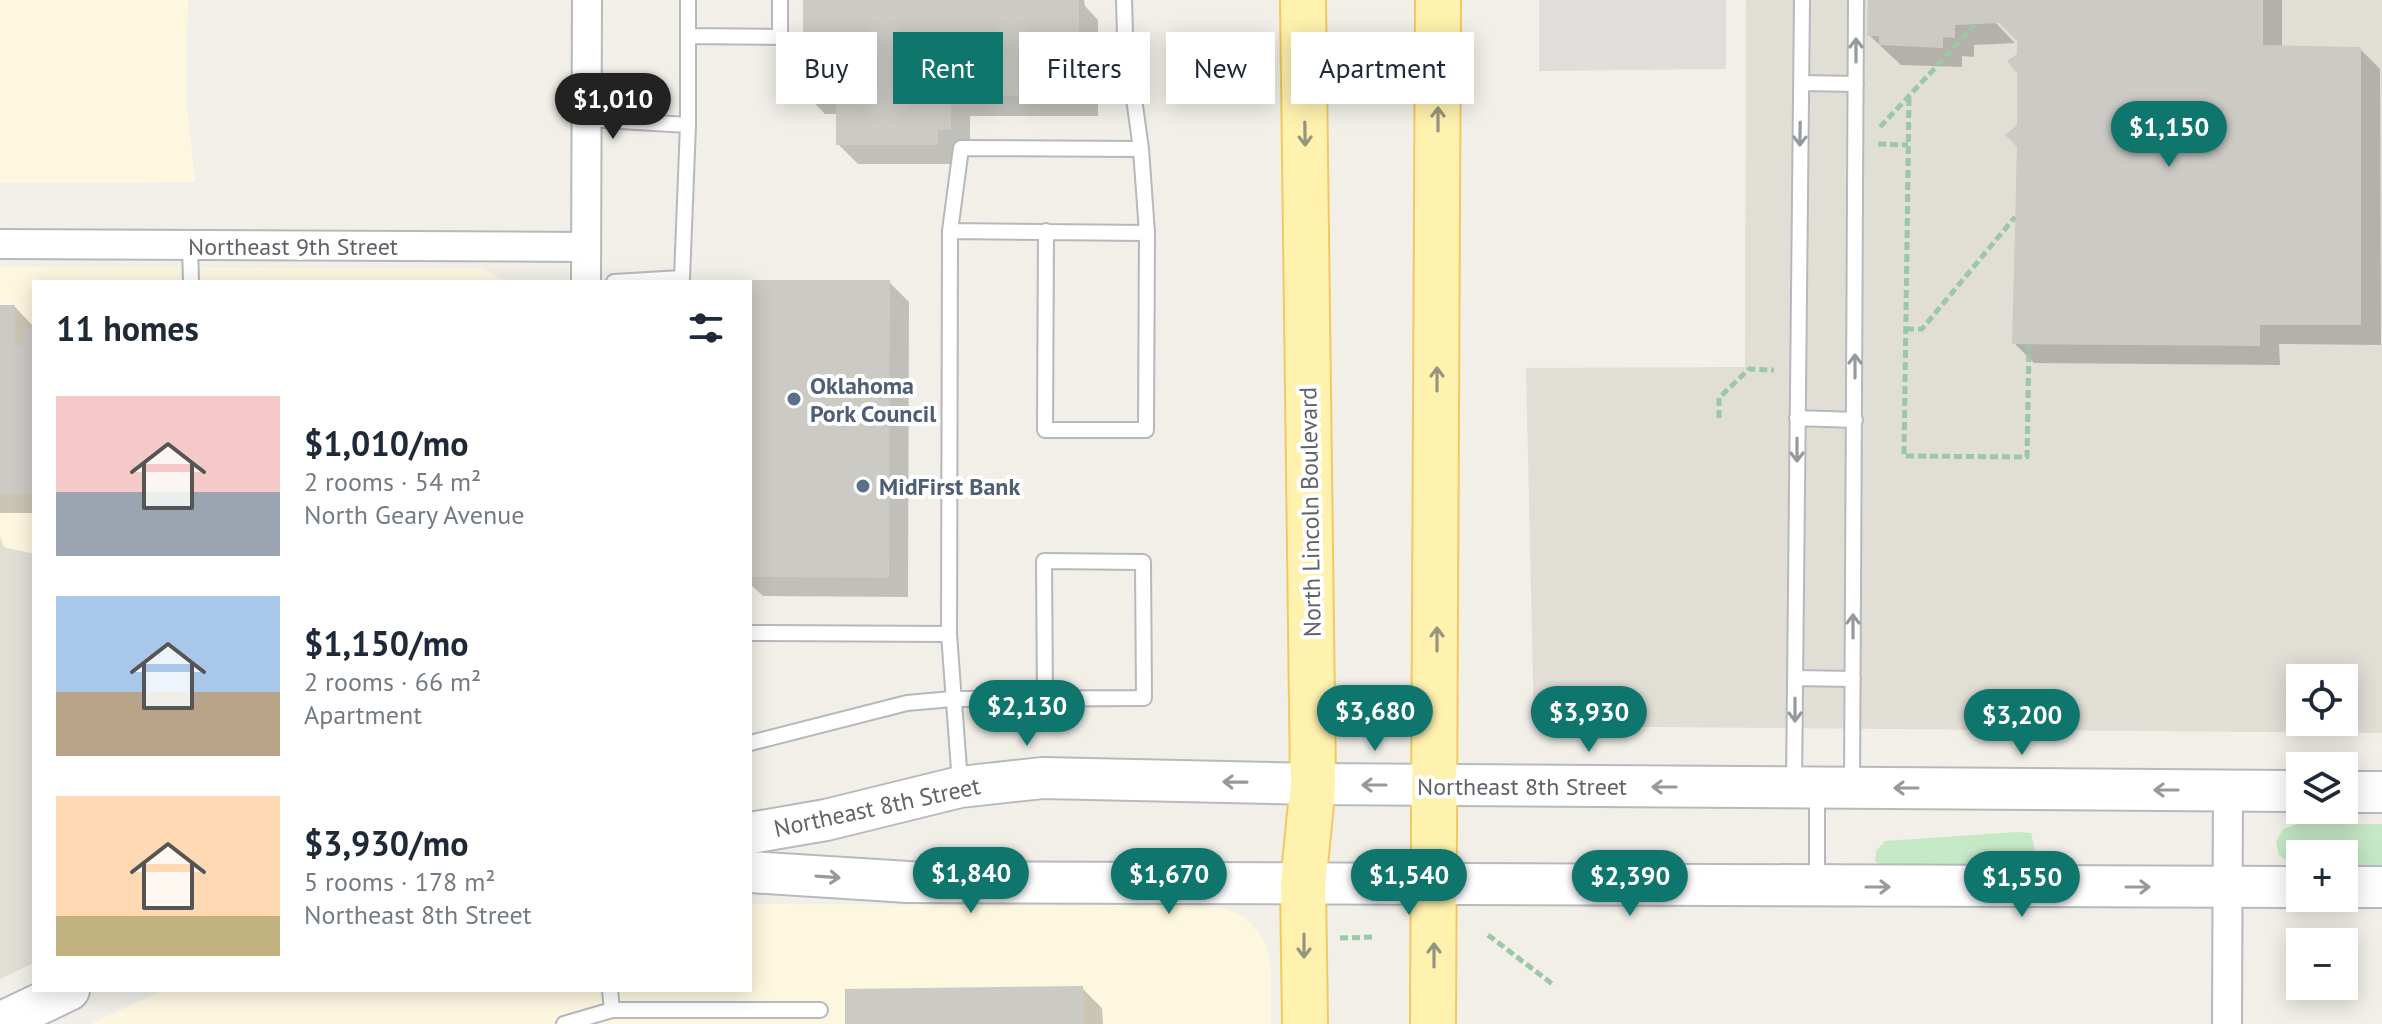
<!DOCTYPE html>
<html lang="en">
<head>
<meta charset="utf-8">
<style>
	:root { --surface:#fff; --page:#f2f2f3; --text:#1f2937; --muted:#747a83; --accent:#0f766e }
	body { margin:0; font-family:"PT Sans",sans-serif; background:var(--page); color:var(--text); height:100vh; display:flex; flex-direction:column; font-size:30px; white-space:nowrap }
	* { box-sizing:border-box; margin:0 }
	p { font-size:26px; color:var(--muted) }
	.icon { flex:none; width:44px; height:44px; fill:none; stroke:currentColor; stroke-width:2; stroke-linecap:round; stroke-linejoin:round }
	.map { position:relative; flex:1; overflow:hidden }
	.side { position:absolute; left:32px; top:280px; width:720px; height:712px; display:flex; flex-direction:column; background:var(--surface); border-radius:0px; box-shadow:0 4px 20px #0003 }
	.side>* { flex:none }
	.guide { position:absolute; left:776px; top:32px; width:760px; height:72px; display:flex; gap:16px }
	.fabs { position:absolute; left:2286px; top:664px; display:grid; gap:16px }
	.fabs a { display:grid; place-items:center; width:72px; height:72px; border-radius:0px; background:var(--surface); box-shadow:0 4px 20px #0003; font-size:40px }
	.price { position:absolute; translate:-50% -68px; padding:0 18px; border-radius:28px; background:var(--accent); color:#fff; font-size:26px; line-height:52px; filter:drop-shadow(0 2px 4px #0008) }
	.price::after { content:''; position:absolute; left:50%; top:48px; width:24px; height:18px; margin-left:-12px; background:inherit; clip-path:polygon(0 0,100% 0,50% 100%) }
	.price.active { background:#222; color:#fff }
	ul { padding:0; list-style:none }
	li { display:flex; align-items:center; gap:24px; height:200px; padding:0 24px }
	li span { display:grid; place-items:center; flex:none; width:224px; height:160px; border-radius:0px; color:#555 }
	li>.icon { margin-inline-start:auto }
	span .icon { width:96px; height:96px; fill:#fffc; stroke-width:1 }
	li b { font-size:34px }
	h2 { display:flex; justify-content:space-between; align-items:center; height:96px; padding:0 24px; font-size:34px }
	.chip { padding:0 28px; border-radius:0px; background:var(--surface); box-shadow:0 4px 20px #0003; font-size:28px; line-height:72px }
	.chip.active { background:var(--accent); color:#fff }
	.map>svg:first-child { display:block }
</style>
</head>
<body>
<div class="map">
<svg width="2382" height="1024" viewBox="0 0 2382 1024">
	<rect width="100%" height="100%" fill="#f1efe8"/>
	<path fill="#fef7e0" d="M0,0H188L186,94L195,182L0,183Z
		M0,267L482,268L500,278L521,282H34V554L3,547L0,537Z
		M750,904L1207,906L1226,909L1245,918L1258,931L1267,947L1271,969V1024H90L164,990H750Z"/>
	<path fill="#e0deda" d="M1539,0H1726V69L1539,71Z"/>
	<path fill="#e1ded6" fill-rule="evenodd" d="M1746,0H2382V733L1534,726L1526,368L1745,367ZM2300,678H2344V722H2300Z
		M0,537L4,547L34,554V963L0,979Z"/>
	<path fill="#c5e8c5" d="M2297,824H2382V868H2344V854H2300L2298,869L2279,855L2276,842L2283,829Z
		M2017,832L2031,833L2035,850L2028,863L2016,869L1888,868L1875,861L1876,851L1885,841Z"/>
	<path fill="#0003" d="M805,0H1084L1085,6L1098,20V116H970V149L958,164H858L838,144V114H825L805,94Z
		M1870,0H2282V48L2360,49L2380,69L2381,345L2279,344L2280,365L2034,363L2014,343L2019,40L1993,15L1990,17L2015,43L1974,45V57L1962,56V67L1901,65L1869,35Z
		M743,282H889L909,302L908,597L763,596L750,584V282Z
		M0,307H15L34,327V513H0Z
		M1082,988L1102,1008L1103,1024H847Z"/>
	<path fill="#cccac5" d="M803,0H1079V96H951V130H938V145H836V95H803Z
		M1868,0H2263V45L2361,47V325H2260V346L2012,344L2017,147L2005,135L2017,125V73L2007,61L2017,54V41L1999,23L1955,25V38L1943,37V48L1879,45V36H1867Z
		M750,280H890L889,578L750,577Z
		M0,305H15V345H23V328H34V494H0Z
		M1083,986L1084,1024H845V989Z"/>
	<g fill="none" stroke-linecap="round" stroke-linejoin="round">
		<defs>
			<path id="service" d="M688,0V125
				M688,36L780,37V0
				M1801,83L1856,84
				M587,119L688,125L682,278L614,282
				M950,231L961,148L1141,149
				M1046,231L1045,430H1146L1147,233
				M190,246L191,282
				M1797,418L1855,420
				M750,633L949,634
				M1795,678L1853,679
				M750,743L907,703L952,699L1144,698L1143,562L1044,561L1045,698
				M960,783L949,634L950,231L1147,233L1141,149L1125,34L1124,0
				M1794,784L1802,0
				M1852,784L1856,0
				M1817,884V788
				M610,990L612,1010H820
				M564,1024L612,1010"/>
			<path id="minor" d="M0,244L586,247
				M586,282L587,0
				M2227,1024L2228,790"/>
			<path id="secondary" d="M2344,792H2382
				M750,833L826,820L960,787L1043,778L1313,784L2300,791
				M750,872L908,882L2300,887
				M2344,887H2382
				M0,1023L69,990"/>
			<path id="primary" d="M1303,0L1313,784L1303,884L1305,1024
				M1433,1024L1438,0"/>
		</defs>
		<use href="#service" stroke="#b5b8bc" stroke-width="18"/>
		<use href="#minor" stroke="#b5b8bc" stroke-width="32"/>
		<use href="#secondary" stroke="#b6babf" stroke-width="44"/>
		<use href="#primary" stroke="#f2c960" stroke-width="48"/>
		<path stroke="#9cc7a9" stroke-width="5" stroke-dasharray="8 4" stroke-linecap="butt" d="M1909,98L1904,456L2027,457L2029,344
			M1880,127L1976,24
			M1878,144L1908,145
			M1906,329H1922L2015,217
			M1719,418V398L1749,369L1774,370
			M1356,713L1393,715
			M1488,935L1555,986
			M1340,938L1375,937"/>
		<use href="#service" stroke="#fff" stroke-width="14"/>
		<use href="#minor" stroke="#fff" stroke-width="28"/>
		<use href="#secondary" stroke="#fff" stroke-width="40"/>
		<use href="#primary" stroke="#fff2af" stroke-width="44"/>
	</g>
	<defs><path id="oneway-shaft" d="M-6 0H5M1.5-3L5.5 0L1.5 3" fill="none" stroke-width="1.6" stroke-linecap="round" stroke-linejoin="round" transform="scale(2)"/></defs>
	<g stroke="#979a9d">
		<use href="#oneway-shaft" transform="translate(1856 50) rotate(-90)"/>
		<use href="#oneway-shaft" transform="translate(1800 134) rotate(91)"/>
		<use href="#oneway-shaft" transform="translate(1855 366) rotate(-90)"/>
		<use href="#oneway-shaft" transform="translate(1797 450) rotate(90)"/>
		<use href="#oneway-shaft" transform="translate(1853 626) rotate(-90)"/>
		<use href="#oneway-shaft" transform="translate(1795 710) rotate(90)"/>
		<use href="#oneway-shaft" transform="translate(1235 782) rotate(-179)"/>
		<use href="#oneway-shaft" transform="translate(1374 785) rotate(-180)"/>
		<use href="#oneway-shaft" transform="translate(1664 787) rotate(-180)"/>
		<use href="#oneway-shaft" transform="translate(1906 788) rotate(-180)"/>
		<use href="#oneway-shaft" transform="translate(2166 790) rotate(-180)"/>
		<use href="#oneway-shaft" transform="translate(828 877) rotate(4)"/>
		<use href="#oneway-shaft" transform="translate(1878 887)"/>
		<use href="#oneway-shaft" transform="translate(2138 887)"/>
	</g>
	<g stroke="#979581">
		<use href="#oneway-shaft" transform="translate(1438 119) rotate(-90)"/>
		<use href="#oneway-shaft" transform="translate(1305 134) rotate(89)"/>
		<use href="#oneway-shaft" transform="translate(1437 379) rotate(-90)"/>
		<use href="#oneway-shaft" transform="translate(1437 639) rotate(-90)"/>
		<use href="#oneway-shaft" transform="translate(1304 946) rotate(90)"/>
		<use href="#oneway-shaft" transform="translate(1434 955) rotate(-90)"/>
	</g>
	<g fill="#5c6f8a" stroke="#fff" stroke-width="3">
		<circle cx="794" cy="399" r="8"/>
		<circle cx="863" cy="486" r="8"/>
	</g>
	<g text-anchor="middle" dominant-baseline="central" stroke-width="8" stroke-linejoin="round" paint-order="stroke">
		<g font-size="24" fill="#5f6368" stroke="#fff">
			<text x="293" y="246">Northeast 9th Street</text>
			<text transform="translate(1310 512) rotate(-91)">North Lincoln Boulevard</text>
			<text x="1522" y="786">Northeast 8th Street</text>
			<text transform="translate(877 807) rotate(-12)">Northeast 8th Street</text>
		</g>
		<g font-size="24" font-weight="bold" fill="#4e5e75" stroke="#fff" text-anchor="start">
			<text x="810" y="385">Oklahoma<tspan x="810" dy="28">Pork Council</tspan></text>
			<text x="879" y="486">MidFirst Bank</text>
		</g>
	</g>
</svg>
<div class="fabs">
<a><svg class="icon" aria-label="locate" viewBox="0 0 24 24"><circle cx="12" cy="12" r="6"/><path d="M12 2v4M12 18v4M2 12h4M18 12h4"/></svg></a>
<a><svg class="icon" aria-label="layers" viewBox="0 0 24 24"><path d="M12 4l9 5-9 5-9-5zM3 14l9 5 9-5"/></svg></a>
<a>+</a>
<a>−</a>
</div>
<b class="price active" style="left:613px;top:141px">$1,010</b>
<b class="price" style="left:2169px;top:169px">$1,150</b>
<b class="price" style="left:1027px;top:748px">$2,130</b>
<b class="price" style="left:1375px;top:753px">$3,680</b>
<b class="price" style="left:1589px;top:754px">$3,930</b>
<b class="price" style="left:2022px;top:757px">$3,200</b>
<b class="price" style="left:971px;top:915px">$1,840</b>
<b class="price" style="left:1169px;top:916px">$1,670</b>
<b class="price" style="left:1409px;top:917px">$1,540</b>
<b class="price" style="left:1630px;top:918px">$2,390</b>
<b class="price" style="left:2022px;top:919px">$1,550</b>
<div class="guide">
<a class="chip">Buy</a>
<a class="chip active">Rent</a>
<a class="chip">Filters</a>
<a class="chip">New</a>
<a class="chip">Apartment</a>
</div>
<section class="side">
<h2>11 homes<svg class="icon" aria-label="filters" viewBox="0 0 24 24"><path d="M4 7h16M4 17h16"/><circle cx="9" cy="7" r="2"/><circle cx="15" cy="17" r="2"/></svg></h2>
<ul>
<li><span style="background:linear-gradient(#f6c9c9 60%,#9aa5b1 0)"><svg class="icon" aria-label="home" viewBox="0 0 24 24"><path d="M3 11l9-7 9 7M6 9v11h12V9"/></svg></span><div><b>$1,010/mo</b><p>2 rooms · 54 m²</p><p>North Geary Avenue</p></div></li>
<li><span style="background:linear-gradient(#a9c7e8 60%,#b9a48a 0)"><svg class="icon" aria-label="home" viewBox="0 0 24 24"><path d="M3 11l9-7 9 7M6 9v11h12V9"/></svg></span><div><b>$1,150/mo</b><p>2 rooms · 66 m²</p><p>Apartment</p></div></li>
<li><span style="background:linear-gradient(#ffd9b3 75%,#c2b280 0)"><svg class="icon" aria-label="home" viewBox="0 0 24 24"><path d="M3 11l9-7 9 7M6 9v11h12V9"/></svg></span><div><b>$3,930/mo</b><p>5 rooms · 178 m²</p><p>Northeast 8th Street</p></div></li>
</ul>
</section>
</div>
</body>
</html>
